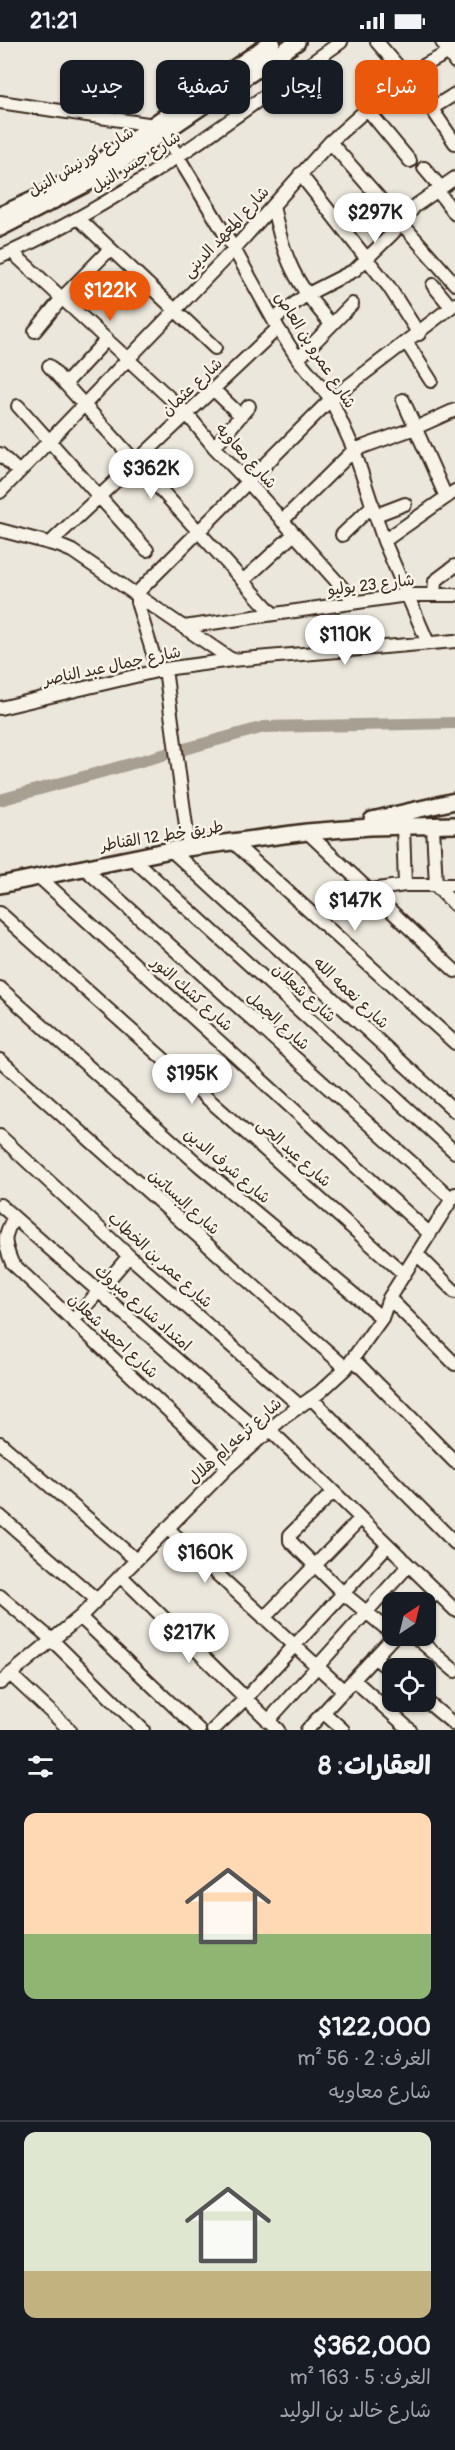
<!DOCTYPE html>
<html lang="ar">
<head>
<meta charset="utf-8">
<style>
	:root { --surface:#171b24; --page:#242831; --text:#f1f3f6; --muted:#9ea1a6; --line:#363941; --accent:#ea580c }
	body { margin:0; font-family:Pangolin,"Playpen Sans Arabic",sans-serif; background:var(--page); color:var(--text); direction:rtl; height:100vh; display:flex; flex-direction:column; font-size:22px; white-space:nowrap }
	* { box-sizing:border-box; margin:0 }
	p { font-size:20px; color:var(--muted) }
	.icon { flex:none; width:33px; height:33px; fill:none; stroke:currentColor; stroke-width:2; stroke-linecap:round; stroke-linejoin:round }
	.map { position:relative; height:1688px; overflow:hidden; direction:ltr }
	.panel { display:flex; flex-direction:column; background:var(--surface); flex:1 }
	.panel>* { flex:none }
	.hud { position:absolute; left:18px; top:18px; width:420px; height:54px; direction:rtl; display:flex; gap:12px }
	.needle { width:39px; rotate:35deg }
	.fabs { position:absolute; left:382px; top:1550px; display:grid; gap:12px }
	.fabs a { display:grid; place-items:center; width:54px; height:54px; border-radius:12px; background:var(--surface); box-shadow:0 2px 4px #0004; font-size:30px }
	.price { position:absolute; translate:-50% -51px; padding:0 14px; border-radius:21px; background:#fff; color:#222; font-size:20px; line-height:39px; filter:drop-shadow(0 2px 3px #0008) }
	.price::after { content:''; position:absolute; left:50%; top:36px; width:18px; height:14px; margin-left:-9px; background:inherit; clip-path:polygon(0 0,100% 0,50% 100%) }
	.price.current { background:var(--accent); color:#fff }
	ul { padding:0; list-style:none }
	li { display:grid; align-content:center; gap:12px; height:318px; padding:0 24px }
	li+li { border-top:2px solid var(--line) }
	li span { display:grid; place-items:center; height:186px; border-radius:12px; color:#555 }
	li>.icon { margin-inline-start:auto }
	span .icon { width:108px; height:108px; fill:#fffc; stroke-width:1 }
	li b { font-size:26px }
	h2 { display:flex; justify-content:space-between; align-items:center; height:72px; padding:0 24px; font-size:26px }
	.chip { padding:0 21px; border-radius:12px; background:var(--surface); box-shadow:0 2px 4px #0004; font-size:21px; line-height:54px }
	.chip.current { background:var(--accent); color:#fff }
	.status { display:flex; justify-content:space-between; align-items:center; height:42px; padding:0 30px; background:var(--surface); direction:ltr }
	.status svg { height:16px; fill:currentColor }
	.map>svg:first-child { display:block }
</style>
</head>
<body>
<div class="status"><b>21:21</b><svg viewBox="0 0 49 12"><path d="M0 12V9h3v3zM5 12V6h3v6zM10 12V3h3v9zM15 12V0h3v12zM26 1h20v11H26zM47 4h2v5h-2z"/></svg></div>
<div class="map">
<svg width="455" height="1688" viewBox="0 0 455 1688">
	<rect width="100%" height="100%" fill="#ece7dc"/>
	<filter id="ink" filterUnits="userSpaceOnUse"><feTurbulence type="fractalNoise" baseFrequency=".0167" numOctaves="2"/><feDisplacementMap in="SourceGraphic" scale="12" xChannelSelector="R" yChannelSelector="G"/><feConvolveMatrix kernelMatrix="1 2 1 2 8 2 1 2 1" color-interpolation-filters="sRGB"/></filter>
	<g filter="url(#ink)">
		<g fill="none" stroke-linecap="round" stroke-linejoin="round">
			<path stroke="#a89f93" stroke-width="12" d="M0,758L264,685L455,681"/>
			<defs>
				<path id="minor" d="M377,0L421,51L455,101
					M442,0L455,20
					M0,60L154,83L163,90L234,207L278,286L298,317L331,357L354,408L384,499L428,601
					M367,67L410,119
					M431,67L455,52
					M330,100L455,242
					M424,126L441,146
					M300,132L389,245L419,292
					M437,148L455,172
					M273,164C284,218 295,241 331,282
					M78,176L215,306
					M12,210L187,372L214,405L248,440L355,560
					M0,215C123,161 232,76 341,0
					M433,243L451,265
					M274,277L306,253L355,228L393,191L415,164L455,136
					M35,289L62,256L110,207
					M407,301L431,339
					M298,317L352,262
					M49,324L273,572
					M66,341L107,297
					M213,347L241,374
					M403,358L446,455
					M18,364L147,508
					M214,405L249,364
					M0,412L19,430
					M0,450L234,207L330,100L404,34L455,7
					M376,473L405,462
					M282,479L354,408L415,386L455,368
					M0,488L60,504L72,509L232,618
					M342,493L373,463
					M384,499L455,449
					M50,501L278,286
					M244,538L294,492
					M434,553L435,539L455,524
					M184,585L407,553H455
					M165,627L189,806
					M158,628L137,560V553L140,548L331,357L455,262
					M0,666L165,627L232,618L455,599
					M403,784L405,843
					M433,785L436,844L455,863
					M307,790L455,929
					M234,801L455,1001
					M171,808L455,1069
					M132,816L455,1110
					M83,825L452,1157
					M38,834L430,1192
					M371,848L405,843H455
					M0,871L404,1232
					M0,946L200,1124L382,1276
					M0,1018L346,1326
					M0,1094L129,1214L300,1364
					M0,1163L264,1394
					M14,1175C3,1195 3,1199 12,1221L228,1425
					M417,1212L455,1250
					M389,1256L455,1322
					M73,1279L129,1214
					M353,1317L455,1420
					M311,1356L455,1501
					M270,1388L455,1568
					M0,1401L136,1518
					M333,1450L290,1493V1499L343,1551L393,1592
					M0,1474L97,1558
					M167,1486L344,1649
					M121,1534L278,1688
					M0,1554L51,1597L143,1688
					M426,1560L436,1550
					M80,1575L199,1688
					M264,1576L360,1477
					M413,1593L455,1629
					M374,1615L393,1631
					M10,1632L70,1688
					M354,1638L410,1688
					M0,1641L80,1575L228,1425L283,1376L320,1350L346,1326L382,1276L389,1256L455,1152
					M426,1659L455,1683
					M324,1671L343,1688
					M268,1679L408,1524
					M213,1688L245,1657L387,1504
					M307,1688L395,1593"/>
				<path id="major" d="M0,173L37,156L90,127L272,0
					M0,186L93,138L297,0
					M372,778L455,759
					M0,843L171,808L307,790L370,785L455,783"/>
			</defs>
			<use href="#minor" stroke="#3b2a1e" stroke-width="16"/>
			<use href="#major" stroke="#3b2a1e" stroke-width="20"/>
			<use href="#minor" stroke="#f7f3e8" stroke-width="12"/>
			<use href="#major" stroke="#f7f3e8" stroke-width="15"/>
		</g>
	</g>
	<g text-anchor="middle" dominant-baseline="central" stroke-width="5" stroke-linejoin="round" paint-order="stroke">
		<g font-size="16" fill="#3b2a1e" stroke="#f7f3e8">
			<text transform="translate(81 120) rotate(-31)">شارع كورنيش النيل</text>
			<text transform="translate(136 120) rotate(-32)">شارع جسر النيل</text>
			<text transform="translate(226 190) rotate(-47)">شارع المعهد الدينى</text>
			<text transform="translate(315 308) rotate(57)">شارع عمرو بن العاص</text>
			<text transform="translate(192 345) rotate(-43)">شارع عثمان</text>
			<text transform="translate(246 414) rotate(48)">شارع معاويه</text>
			<text transform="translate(371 543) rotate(-7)">شارع 23 يوليو</text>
			<text transform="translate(112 624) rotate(-12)">شارع جمال عبد الناصر</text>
			<text transform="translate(162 794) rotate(-9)">طريق خط 12 القناطر</text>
			<text transform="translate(304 951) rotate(42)">شارع شعلان</text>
			<text transform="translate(351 951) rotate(43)">شارع نعمه الله</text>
			<text transform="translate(192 952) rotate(42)">شارع كشك النور</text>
			<text transform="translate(278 979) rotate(42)">شارع الجمل</text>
			<text transform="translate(294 1111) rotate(42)">شارع عبد الحى</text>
			<text transform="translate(227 1124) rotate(40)">شارع شرف الدين</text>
			<text transform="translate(184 1160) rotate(42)">شارع البساتين</text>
			<text transform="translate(160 1218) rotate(42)">شارع عمر بن الخطاب</text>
			<text transform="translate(143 1266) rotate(41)">امتداد شارع مبروك</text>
			<text transform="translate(113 1294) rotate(43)">شارع احمد شعلان</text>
			<text transform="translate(235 1399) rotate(-42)">شارع ترعه ام هلال</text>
		</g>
	</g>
</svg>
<div class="fabs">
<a><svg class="needle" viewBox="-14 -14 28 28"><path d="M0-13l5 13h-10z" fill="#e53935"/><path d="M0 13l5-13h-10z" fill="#9ea1a6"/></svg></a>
<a><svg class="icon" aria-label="locate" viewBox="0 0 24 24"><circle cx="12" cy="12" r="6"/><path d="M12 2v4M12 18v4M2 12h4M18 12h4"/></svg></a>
</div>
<b class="price" style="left:375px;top:202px">$297K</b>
<b class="price current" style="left:110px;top:280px">$122K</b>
<b class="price" style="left:151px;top:458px">$362K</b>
<b class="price" style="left:345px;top:624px">$110K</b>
<b class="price" style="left:355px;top:890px">$147K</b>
<b class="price" style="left:192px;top:1063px">$195K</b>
<b class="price" style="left:205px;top:1542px">$160K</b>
<b class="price" style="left:189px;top:1622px">$217K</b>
<div class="hud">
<a class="chip current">شراء</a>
<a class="chip">إيجار</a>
<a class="chip">تصفية</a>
<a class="chip">جديد</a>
</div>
</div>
<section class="panel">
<h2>العقارات: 8<svg class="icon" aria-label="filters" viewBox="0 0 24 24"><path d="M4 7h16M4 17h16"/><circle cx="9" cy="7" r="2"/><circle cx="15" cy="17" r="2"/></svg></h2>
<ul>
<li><span style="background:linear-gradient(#ffd9b3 65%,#8fb573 0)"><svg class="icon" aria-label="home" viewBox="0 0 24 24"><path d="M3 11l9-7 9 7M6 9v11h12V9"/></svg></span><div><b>$122,000</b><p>الغرف: 2 · 56 m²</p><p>شارع معاويه</p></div></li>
<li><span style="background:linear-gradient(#dfe7d0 75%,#c2b280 0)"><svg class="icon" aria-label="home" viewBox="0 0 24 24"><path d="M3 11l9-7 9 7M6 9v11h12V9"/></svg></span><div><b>$362,000</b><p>الغرف: 5 · 163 m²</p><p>شارع خالد بن الوليد</p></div></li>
</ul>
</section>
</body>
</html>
